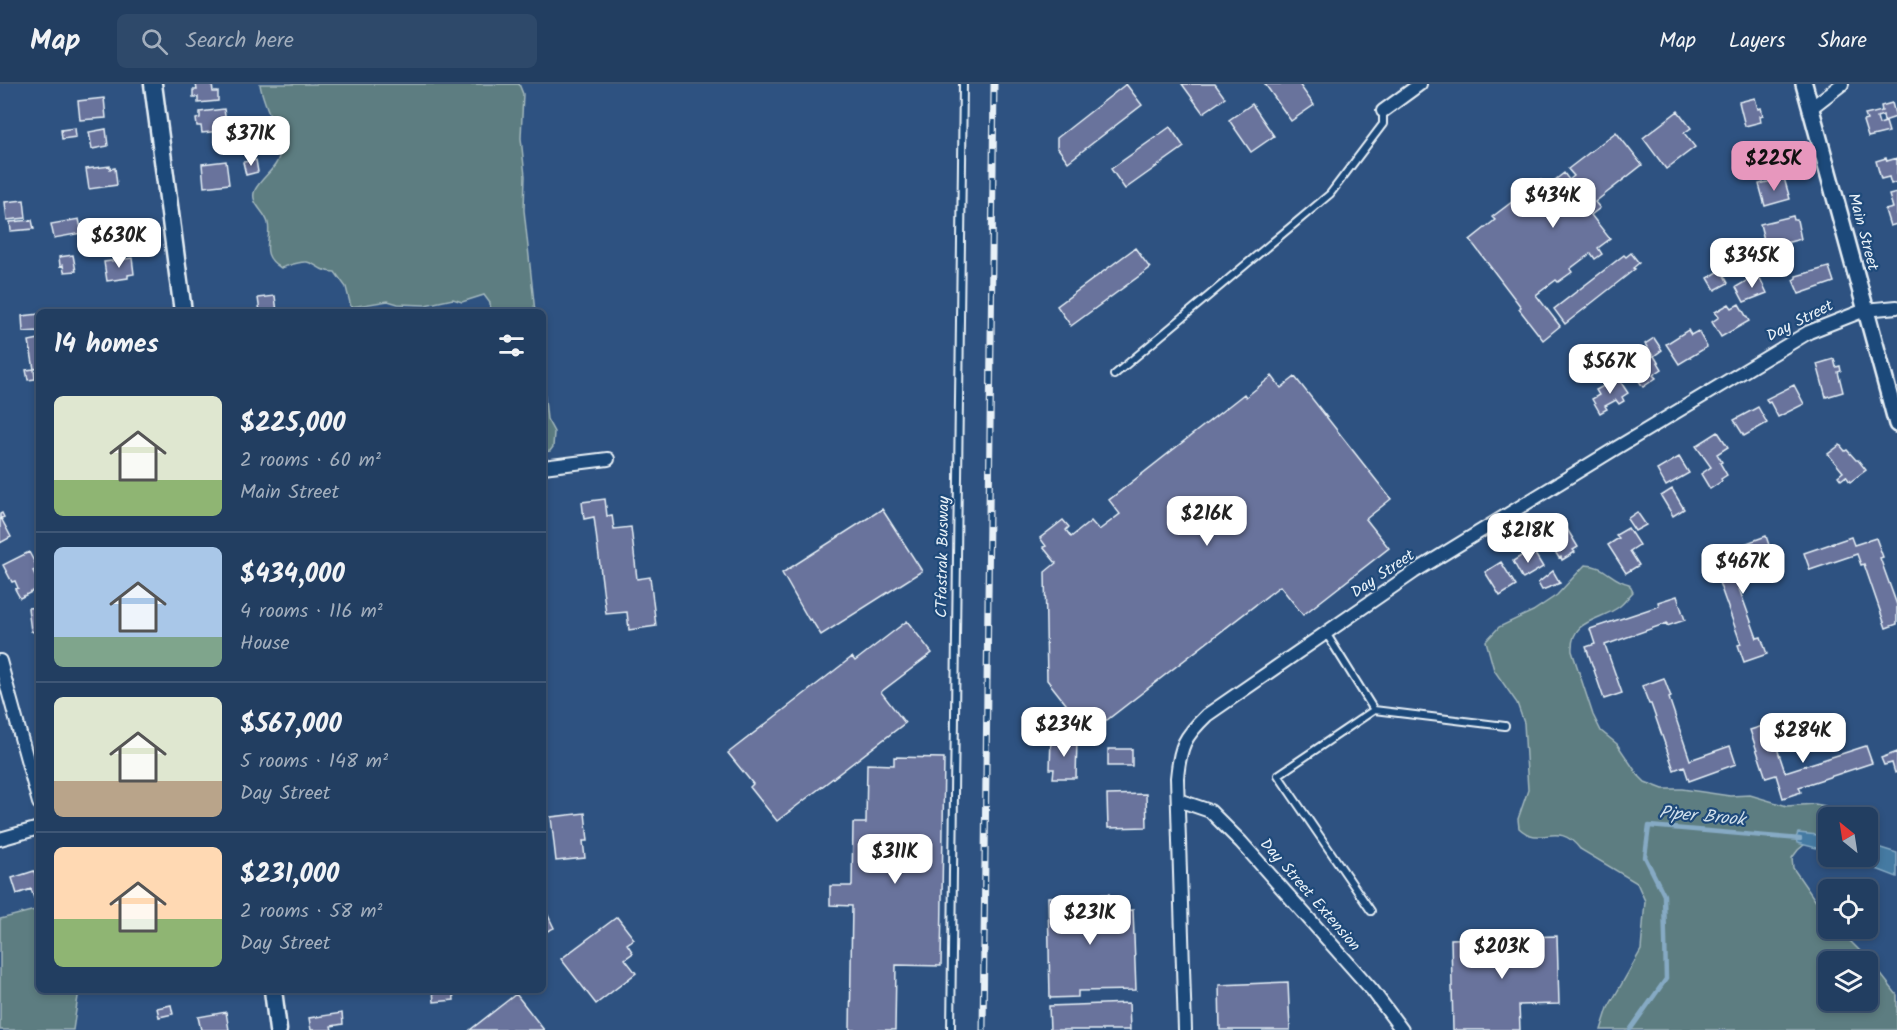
<!DOCTYPE html>
<html lang="en">
<head>
<meta charset="utf-8">
<style>
	:root { --surface:#223e61; --page:#2e496a; --text:#f1f3f6; --muted:#a2aebd; --line:#3f5776; --accent:#e797bd }
	body { margin:0; font-family:Kalam,sans-serif; background:var(--page); color:var(--text); height:100vh; display:flex; flex-direction:column; font-size:22px; white-space:nowrap }
	* { box-sizing:border-box; margin:0 }
	p { font-size:20px; color:var(--muted) }
	.icon { flex:none; width:33px; height:33px; fill:none; stroke:currentColor; stroke-width:2; stroke-linecap:round; stroke-linejoin:round }
	.map { position:relative; flex:1; overflow:hidden }
	.details { position:absolute; left:36px; top:225px; width:510px; height:684px; display:flex; flex-direction:column; background:var(--surface); border-radius:9px; box-shadow:0 3px 9px #0003,0 0 0 2px var(--line) }
	.details>* { flex:none }
	.needle { width:39px; rotate:330deg }
	.buttons { position:absolute; left:1818px; top:723px; display:grid; gap:12px }
	.buttons a { display:grid; place-items:center; width:60px; height:60px; border-radius:9px; background:var(--surface); box-shadow:0 3px 9px #0003,0 0 0 2px var(--line); font-size:30px }
	.price { position:absolute; translate:-50% -51px; padding:0 14px; border-radius:12px; background:#fff; color:#222; font-size:20px; line-height:39px; filter:drop-shadow(0 2px 3px #0008) }
	.price::after { content:''; position:absolute; left:50%; top:36px; width:18px; height:14px; margin-left:-9px; background:inherit; clip-path:polygon(0 0,100% 0,50% 100%) }
	.price.current { background:var(--accent); color:#111 }
	ul { padding:0; list-style:none }
	li { display:flex; align-items:center; gap:18px; height:150px; padding:0 18px }
	li+li { border-top:2px solid var(--line) }
	li span { display:grid; place-items:center; flex:none; width:168px; height:120px; border-radius:9px; color:#555 }
	li>.icon { margin-inline-start:auto }
	span .icon { width:72px; height:72px; fill:#fffc; stroke-width:1 }
	li b { font-size:26px }
	h2 { display:flex; justify-content:space-between; align-items:center; height:72px; padding:0 18px; font-size:26px }
	header { display:flex; align-items:center; gap:36px; box-sizing:border-box; height:84px; padding:0 30px; background:var(--surface); border-bottom:2px solid var(--line) }
	header strong { font-size:28px }
	nav { display:flex; gap:33px; margin-inline-start:auto; font-size:21px }
	.search { width:420px; height:54px; background:var(--page); display:flex; align-items:center; gap:15px; box-sizing:border-box; padding:0 21px; border-radius:9px; color:var(--muted); font-size:22px }
	.map>svg:first-child { display:block }
</style>
</head>
<body>
<header>
<strong>Map</strong>
<div class="search"><svg class="icon" aria-label="search" viewBox="0 0 24 24"><circle cx="10" cy="10" r="6"/><path d="M15 15l6 6"/></svg>Search here</div>
<nav><a>Map</a><a>Layers</a><a>Share</a></nav>
</header>
<div class="map">
<svg width="1897" height="946" viewBox="0 0 1897 946">
	<rect width="100%" height="100%" fill="#2e5281"/>
	<filter id="ink" filterUnits="userSpaceOnUse"><feTurbulence type="fractalNoise" baseFrequency=".0167" numOctaves="2"/><feDisplacementMap in="SourceGraphic" scale="12" xChannelSelector="R" yChannelSelector="G"/><feConvolveMatrix kernelMatrix="1 2 1 2 8 2 1 2 1" color-interpolation-filters="sRGB"/></filter>
	<g filter="url(#ink)">
		<path fill="#5d7d81" stroke="#a2b7bc" stroke-width="1.5" fill-rule="evenodd" d="M260,0H519L523,10L521,54L525,92L524,126L535,228H491L490,219L484,211L462,218L453,215L425,221L398,220L388,217L351,223L346,203L335,188C319,188 318,180 307,178C298,177 289,182 281,184C258,170 272,157 268,139C265,127 249,119 255,106C262,92 279,84 280,67C282,53 262,19 260,0Z
			M543,296L547,335L554,348L553,363L550,367L543,368Z
			M1585,481C1606,481 1610,496 1629,500L1633,508C1629,512 1625,518 1620,522C1602,537 1570,534 1572,567L1593,631L1601,647L1617,660L1638,691L1645,698L1663,705H1682L1730,712L1750,711L1787,722L1815,720L1825,722L1831,730L1830,733L1828,734V741L1798,766L1792,774L1793,784L1828,835V844L1838,845L1872,879L1897,911V946H1601L1608,924L1641,866L1645,817L1637,799L1580,765C1557,735 1541,765 1519,744L1518,735L1528,706L1524,639L1517,619L1494,586L1486,557L1499,543L1533,527L1557,511ZM1828,878H1868V916H1828Z
			M39,825V906H79L73,946H0V835Z"/>
		<path fill="#457aa2" stroke="#86aac4" stroke-width="1.5" d="M1798,749L1828,752V767L1797,759L1796,754Z
			M1868,760L1897,769V793L1845,773L1868,772Z"/>
		<g fill="none" stroke-linecap="round" stroke-linejoin="round">
			<path stroke="#86aac4" stroke-width="4.5" d="M1630,946L1666,895L1664,811L1645,773L1649,742L1800,755"/>
		</g>
		<path fill="#69739c" stroke="#e8f1f8" stroke-width="1.5" d="M196,0H212L213,8H218V17L198,19V13H193V6H197Z
			M1126,0L1142,21L1068,78L1057,63V54Z
			M1182,0H1215L1225,14L1203,29Z
			M1265,0H1299L1314,21L1291,37Z
			M104,14L106,34L80,36L78,17Z
			M1755,14L1758,25L1761,24L1763,31L1760,32L1761,38L1745,42L1739,18Z
			M1892,19L1896,33L1884,37L1883,31L1877,33L1879,40L1886,38L1889,48L1868,53L1863,37L1867,36L1865,31L1882,27L1881,22Z
			M1252,20L1274,52L1251,68L1229,36Z
			M224,25L226,39L218,40L219,47L202,49L201,42H197L196,35L200,34V28Z
			M1678,27L1691,44L1684,49L1695,63L1666,85L1643,54Z
			M1170,43L1184,63L1125,105L1111,85Z
			M75,44L76,53L62,55L61,46Z
			M106,45L108,62L92,65L89,48Z
			M1616,48L1642,81L1595,118L1600,124L1591,131L1610,155L1598,164L1602,170L1595,175L1591,169L1570,185L1572,188L1558,198L1556,196L1536,211L1560,242L1543,256L1519,225L1521,223L1470,156L1495,136L1492,133L1541,96L1546,103L1564,89L1569,96L1574,92L1568,85Z
			M1886,74L1887,77L1897,74V98L1891,100L1889,93L1881,95L1876,77Z
			M256,76L258,88L246,91L243,78Z
			M226,77L229,100L204,103L202,80Z
			M110,82V85L115,84L117,101L89,105L86,85Z
			M1784,94L1790,115L1765,122L1759,100Z
			M1897,109V140L1890,142L1885,126L1893,124L1889,111Z
			M24,116L26,134L7,136L5,118Z
			M1793,132L1794,136H1797L1801,155L1766,164L1760,140Z
			M79,135L82,149L54,154L51,140Z
			M32,136L34,145L11,147L10,138Z
			M1135,164L1150,184L1071,242L1057,222Z
			M1631,169L1639,179L1633,184L1635,185L1565,240L1554,225L1624,171L1626,173Z
			M73,171L76,187L64,188L63,181L60,182L59,173Z
			M132,174L134,190L128,191V194L107,197L104,178Z
			M1829,183L1834,198L1799,210L1793,196L1796,194V192Z
			M1721,186L1728,199L1715,206L1708,194Z
			M1758,190L1767,209L1744,218L1736,203Z
			M275,212L277,228H260L258,214Z
			M1729,220L1732,224L1739,220L1749,237L1721,253L1712,238L1719,233L1715,228Z
			M39,230V247L23,248L22,232Z
			M1688,246L1691,251L1698,247L1707,263L1679,280L1666,260Z
			M1654,254L1662,266L1654,272L1662,285L1653,291L1656,294L1643,303L1627,279L1639,271L1643,278L1653,272L1645,260Z
			M39,255V284L34,285L29,257Z
			M1834,275L1836,283L1840,282L1841,287L1838,288L1843,308L1826,313L1817,280Z
			M34,285L35,295L28,296L26,286Z
			M1272,292L1281,304L1295,293L1391,415L1366,435L1389,464L1303,531L1280,502L1107,636L1077,634L1047,596L1045,488L1056,479L1043,463L1046,462L1040,454L1063,436L1069,443L1066,446L1071,453L1091,437L1099,446L1120,430L1109,416L1244,310L1246,313Z
			M1618,294L1628,309L1622,313L1624,317L1619,320L1616,316L1605,322L1607,325L1600,329L1592,315L1599,311L1596,306Z
			M1794,301L1804,320L1778,333L1770,318L1768,319L1766,315Z
			M1758,323L1767,339L1744,352L1734,336Z
			M1718,348L1728,363L1717,370L1722,378L1720,379L1727,391L1721,395L1722,397L1710,405L1701,390L1711,383L1696,362Z
			M1840,361L1845,367L1847,366L1856,376H1858L1866,386L1850,398L1846,392L1841,396L1838,392L1843,388L1828,370Z
			M1679,373L1689,389L1666,402L1657,386Z
			M1672,405L1684,425L1673,432L1661,412Z
			M605,415L607,432L612,431L614,445L631,443L637,495L650,493L656,542L629,546L627,528L606,530L594,433L584,435L582,418Z
			M882,425L922,487L821,551L811,535L809,536L782,489Z
			M1637,428L1646,441L1635,447L1627,435Z
			M2,429L4,433L1,434L11,453L0,459V430Z
			M1628,444L1639,461L1630,467L1639,481L1626,489L1608,461L1619,454L1616,451Z
			M1567,445L1578,463L1573,466L1575,468L1562,476L1561,473L1559,474L1548,456Z
			M1766,452L1772,470L1732,485L1757,554L1761,553L1767,570L1744,578L1738,561L1741,560L1716,490L1726,486L1720,469Z
			M1851,453L1854,461L1876,454L1883,473L1880,474L1897,521V540L1886,544L1864,480L1861,481L1857,470L1810,486L1804,469Z
			M1532,465L1543,483L1523,495L1513,477Z
			M29,468L38,485L33,487L39,499V504L20,514L15,505L18,504L15,497L12,498L3,481Z
			M1501,478L1516,502L1500,512L1485,488Z
			M1553,487L1560,499L1542,506L1538,499Z
			M1677,512L1685,536L1667,542V539L1605,561L1622,609L1604,615L1586,563L1595,560L1590,545L1659,522L1658,518Z
			M39,523V549H36L31,547L28,524Z
			M907,537L932,569L881,608L905,639L777,737L750,703L753,700L728,669L852,573L855,577Z
			M1664,594L1671,613L1669,614L1690,676L1730,662L1736,680L1689,697L1684,682L1674,686L1651,620H1649L1642,602Z
			M1769,640L1785,688L1866,662L1872,679L1799,703L1801,708L1783,714L1776,691L1766,694L1750,646Z
			M1051,654L1077,655L1076,694H1053L1054,685H1050Z
			M1108,665H1132V682H1108Z
			M1897,668V688L1895,689L1892,679L1884,681L1881,674Z
			M894,673L944,674L941,882L896,881L895,946H850L852,822L830,821V802H852L853,739H866L867,680L894,681Z
			M1146,710L1147,743L1108,744L1107,711Z
			M585,729L588,757H583L585,774L556,777L551,733Z
			M34,787L39,803V812L34,814L31,805L17,810L12,794Z
			M1109,810V827L1133,826L1136,906L1078,907V913L1050,914L1048,813Z
			M543,821L554,844L543,849Z
			M617,833L634,855L627,860L633,869L625,875L636,889L596,920L561,875Z
			M1557,852L1559,920L1519,921L1520,946H1453L1451,855Z
			M1288,898L1290,946H1220L1219,901Z
			M433,906H453L454,916L434,918Z
			M516,910L544,946H470Z
			M1129,919L1130,946H1050L1049,922Z
			M171,921L173,930L159,933L157,924Z
			M226,928L229,946H201L198,933Z
			M342,929L343,940L331,942L332,946H311L309,934Z"/>
		<g fill="none" stroke-linecap="round" stroke-linejoin="round">
			<defs>
				<path id="service" d="M1114,291L1330,110L1383,40V27
					M1326,549L1374,626L1278,691L1371,827
					M1374,626L1505,642
					M951,946L963,0"/>
				<path id="minor" d="M1811,24L1842,0
					M1383,27L1420,0
					M543,383L608,375
					M0,577L39,719
					M1178,716L1210,727L1241,758L1373,907L1402,946
					M0,755L39,744
					M1185,946L1177,694C1180,662 1184,653 1207,631L1414,488L1613,366L1809,248L1865,226L1897,223"/>
				<path id="tertiary" d="M1804,0L1897,340"/>
				<path id="secondary" d="M153,0L183,228
					M273,906L278,946"/>
			</defs>
			<use href="#service" stroke="#e8f1f8" stroke-width="10"/>
			<use href="#minor" stroke="#e8f1f8" stroke-width="16"/>
			<use href="#tertiary" stroke="#e8f1f8" stroke-width="20"/>
			<use href="#secondary" stroke="#e8f1f8" stroke-width="21"/>
			<use href="#service" stroke="#1f4a7a" stroke-width="6"/>
			<use href="#minor" stroke="#1f4a7a" stroke-width="12"/>
			<use href="#tertiary" stroke="#1f4a7a" stroke-width="15"/>
			<use href="#secondary" stroke="#1f4a7a" stroke-width="16"/>
			<defs>
				<path id="rail" d="M983,946L994,0"/>
			</defs>
			<use href="#rail" stroke="#e8f1f8" stroke-width="7"/>
			<use href="#rail" stroke="#1f4a7a" stroke-width="4.5" stroke-dasharray="14" stroke-linecap="butt"/>
		</g>
	</g>
	<g text-anchor="middle" dominant-baseline="central" stroke-width="4.5" stroke-linejoin="round" paint-order="stroke">
		<g font-size="16" fill="#e8f1f8" stroke="#1f4a7a">
			<text transform="translate(1863 148) rotate(75)">Main Street</text>
			<text transform="translate(1800 237) rotate(-27)">Day Street</text>
			<text transform="translate(943 473) rotate(-89)">CTfastrak Busway</text>
			<text transform="translate(1383 490) rotate(-34)">Day Street</text>
			<text transform="translate(1310 811) rotate(49)">Day Street Extension</text>
		</g>
		<g font-size="18" font-style="italic" fill="#d0dfeb" stroke="#1f4a7a">
			<text transform="translate(1702 733) rotate(5)">Piper Brook</text>
		</g>
	</g>
</svg>
<div class="buttons">
<a><svg class="needle" viewBox="-14 -14 28 28"><path d="M0-13l5 13h-10z" fill="#e53935"/><path d="M0 13l5-13h-10z" fill="#a2aebd"/></svg></a>
<a><svg class="icon" aria-label="locate" viewBox="0 0 24 24"><circle cx="12" cy="12" r="6"/><path d="M12 2v4M12 18v4M2 12h4M18 12h4"/></svg></a>
<a><svg class="icon" aria-label="layers" viewBox="0 0 24 24"><path d="M12 4l9 5-9 5-9-5zM3 14l9 5 9-5"/></svg></a>
</div>
<b class="price" style="left:251px;top:83px">$371K</b>
<b class="price current" style="left:1774px;top:108px">$225K</b>
<b class="price" style="left:1553px;top:145px">$434K</b>
<b class="price" style="left:119px;top:185px">$630K</b>
<b class="price" style="left:1752px;top:205px">$345K</b>
<b class="price" style="left:1610px;top:311px">$567K</b>
<b class="price" style="left:1207px;top:463px">$216K</b>
<b class="price" style="left:1528px;top:480px">$218K</b>
<b class="price" style="left:1743px;top:511px">$467K</b>
<b class="price" style="left:1064px;top:674px">$234K</b>
<b class="price" style="left:1803px;top:680px">$284K</b>
<b class="price" style="left:895px;top:801px">$311K</b>
<b class="price" style="left:1090px;top:862px">$231K</b>
<b class="price" style="left:1502px;top:896px">$203K</b>
<section class="details">
<h2>14 homes<svg class="icon" aria-label="filters" viewBox="0 0 24 24"><path d="M4 7h16M4 17h16"/><circle cx="9" cy="7" r="2"/><circle cx="15" cy="17" r="2"/></svg></h2>
<ul>
<li><span style="background:linear-gradient(#dfe7d0 70%,#8fb573 0)"><svg class="icon" aria-label="home" viewBox="0 0 24 24"><path d="M3 11l9-7 9 7M6 9v11h12V9"/></svg></span><div><b>$225,000</b><p>2 rooms · 60 m²</p><p>Main Street</p></div></li>
<li><span style="background:linear-gradient(#a9c7e8 75%,#7fa58c 0)"><svg class="icon" aria-label="home" viewBox="0 0 24 24"><path d="M3 11l9-7 9 7M6 9v11h12V9"/></svg></span><div><b>$434,000</b><p>4 rooms · 116 m²</p><p>House</p></div></li>
<li><span style="background:linear-gradient(#dfe7d0 70%,#b9a48a 0)"><svg class="icon" aria-label="home" viewBox="0 0 24 24"><path d="M3 11l9-7 9 7M6 9v11h12V9"/></svg></span><div><b>$567,000</b><p>5 rooms · 148 m²</p><p>Day Street</p></div></li>
<li><span style="background:linear-gradient(#ffd9b3 60%,#8fb573 0)"><svg class="icon" aria-label="home" viewBox="0 0 24 24"><path d="M3 11l9-7 9 7M6 9v11h12V9"/></svg></span><div><b>$231,000</b><p>2 rooms · 58 m²</p><p>Day Street</p></div></li>
</ul>
</section>
</div>
</body>
</html>
